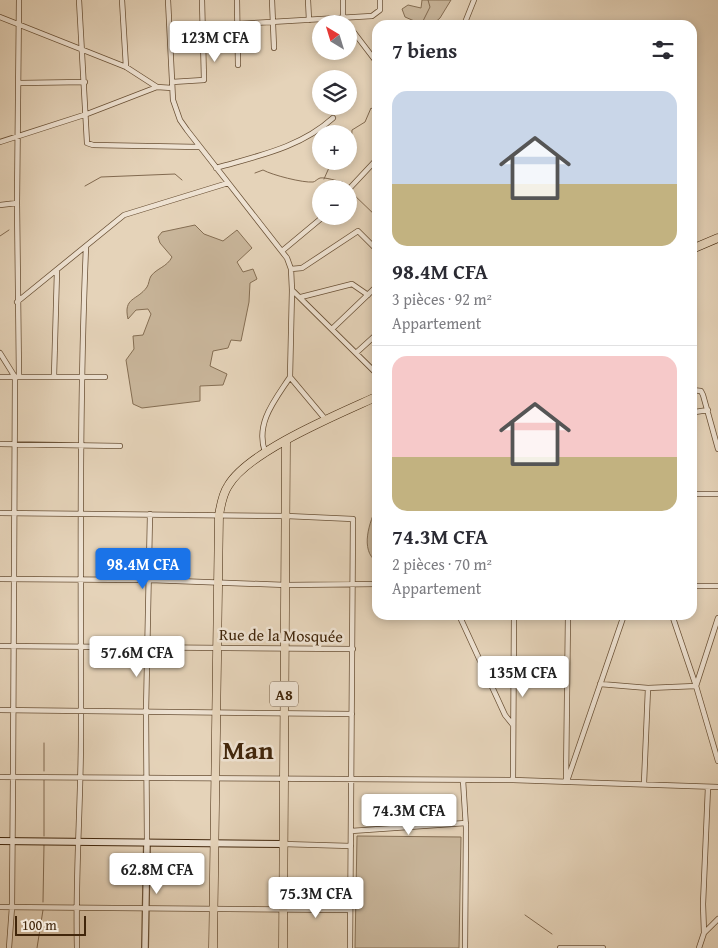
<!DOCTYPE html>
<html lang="fr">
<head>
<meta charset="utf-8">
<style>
	:root { --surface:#fff; --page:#f7f7f7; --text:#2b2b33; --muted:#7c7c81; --line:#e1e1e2; --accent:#1a73e8 }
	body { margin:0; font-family:"Gentium Book Plus",serif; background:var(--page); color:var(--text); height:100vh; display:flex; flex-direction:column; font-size:19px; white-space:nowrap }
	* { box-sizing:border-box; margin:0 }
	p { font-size:16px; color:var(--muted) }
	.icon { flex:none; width:28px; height:28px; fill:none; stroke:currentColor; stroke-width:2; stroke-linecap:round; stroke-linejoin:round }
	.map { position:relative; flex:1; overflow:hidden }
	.details { position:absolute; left:372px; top:20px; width:325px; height:600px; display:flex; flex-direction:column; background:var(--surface); border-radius:15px; box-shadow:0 2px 8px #0003 }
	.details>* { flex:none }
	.needle { width:32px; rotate:322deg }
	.fabs { position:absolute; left:312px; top:15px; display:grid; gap:10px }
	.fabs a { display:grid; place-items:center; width:45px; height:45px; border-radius:50%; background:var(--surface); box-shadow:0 2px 8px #0003; font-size:25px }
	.scale { position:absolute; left:15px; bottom:12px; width:71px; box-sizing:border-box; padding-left:5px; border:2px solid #41260b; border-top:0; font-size:14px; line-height:18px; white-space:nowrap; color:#41260b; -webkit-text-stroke:4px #eee2d2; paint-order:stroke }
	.price { position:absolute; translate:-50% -42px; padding:0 11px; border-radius:5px; background:#fff; color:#222; font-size:16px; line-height:32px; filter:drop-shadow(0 1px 2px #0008) }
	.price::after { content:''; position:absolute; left:50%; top:30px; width:15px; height:11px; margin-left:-8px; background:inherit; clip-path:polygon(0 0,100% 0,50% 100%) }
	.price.on { background:var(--accent); color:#fff }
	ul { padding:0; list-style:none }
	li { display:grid; align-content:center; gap:10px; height:265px; padding:0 20px }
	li+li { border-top:1px solid var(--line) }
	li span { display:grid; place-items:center; height:155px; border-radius:15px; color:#555 }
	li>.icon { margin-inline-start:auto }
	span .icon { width:90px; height:90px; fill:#fffc; stroke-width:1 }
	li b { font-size:21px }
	h2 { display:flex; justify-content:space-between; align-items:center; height:60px; padding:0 20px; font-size:21px }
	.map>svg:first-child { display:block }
</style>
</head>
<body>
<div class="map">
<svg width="718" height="948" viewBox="0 0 718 948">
	<rect width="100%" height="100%" fill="#e5d3b9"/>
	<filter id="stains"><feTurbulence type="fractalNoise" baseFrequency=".004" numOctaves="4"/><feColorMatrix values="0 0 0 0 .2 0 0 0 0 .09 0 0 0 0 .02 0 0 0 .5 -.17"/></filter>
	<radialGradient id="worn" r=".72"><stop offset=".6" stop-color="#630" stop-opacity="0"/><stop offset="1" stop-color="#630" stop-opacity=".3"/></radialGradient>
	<path fill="#c9b69b" stroke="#856e53" d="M422,0H451L440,18L432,25L419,23L405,17L402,9L408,5L421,8Z
		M195,225L204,234L223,241L237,230L252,248L237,262L243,272L253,269L257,279L250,283L249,302L241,341L231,340L228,348L213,351L210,366L227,374L223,385L200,386V401L142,408L133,404L126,360L134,349L133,336L143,335L151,314L148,309L136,310L128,319C123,297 137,301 147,287C149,284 149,279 151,276C157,268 167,267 172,257L160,243L158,237L162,232Z
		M377,506V562C359,550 370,521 377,506Z
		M357,836L461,837L459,948H355Z"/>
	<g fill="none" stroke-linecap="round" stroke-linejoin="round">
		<path stroke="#826a50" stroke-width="1" d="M421,25L430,7L428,0
			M349,149H351L352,130L365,122L371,108L378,113
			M255,173L263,170C272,175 303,183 313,182C315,182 317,179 320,178C325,177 337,181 343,182L347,186
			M324,179L332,161
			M85,186L101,177L175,174L182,180
			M351,192L378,218
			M0,236L9,230
			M44,771V743
			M44,780V836
			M43,902L44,845
			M525,915L552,934
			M37,948L43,910"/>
		<defs>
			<path id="minor" d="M79,0L87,143L93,145L199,147
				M122,0L126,67
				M168,0L173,100L180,120L187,130L287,258L291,269L292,290L290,377L326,420
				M237,0L238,65
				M272,0L274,48
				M308,0L309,20
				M343,0V19L347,24
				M0,17L126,67L157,87L172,88
				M464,25L474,0
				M204,26L372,16L380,10V0
				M349,26L378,64
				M172,82L204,80L202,0
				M20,83L85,82
				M0,142L87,114L157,87
				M216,168C257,156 300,148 333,118
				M349,189L378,158
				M0,205L17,203
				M282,251L324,216
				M291,269L302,268L358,231L378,251
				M292,290L378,375
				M301,297L352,284L368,295
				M17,302L124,215L228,183
				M332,329L378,285
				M0,353L15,377L13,777L12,907L9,948
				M356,353L378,333
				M54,376L57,271
				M0,377H105
				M19,377L17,203L19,0
				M692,390L701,391L703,395L718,449
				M692,416L695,412L708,410
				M0,444L120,446
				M265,452C255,423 275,400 290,377
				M692,494H718
				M0,513L287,516L353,519L350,948
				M0,579L150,580L286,585L378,584
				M692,586H718
				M459,615L505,715L513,725
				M672,615L696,686L718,761
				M0,646L353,649
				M600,684L648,688L696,686L718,618
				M0,710L352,714
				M0,777L513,780L718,787
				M463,780L466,828L465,948
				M513,780L514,615
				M566,780L568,615
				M567,781L624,615
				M644,783L648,688
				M351,831L466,823
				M147,842L146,712L150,514
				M283,844L351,846
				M0,907L350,910
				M704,933L703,904L708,787
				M77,948C75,876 81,804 81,732C81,570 79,409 86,247
				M560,948H603
				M699,948L704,933L718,919"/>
			<path id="tertiary" d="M145,948L147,842"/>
			<path id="secondary" d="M0,841L283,844"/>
			<path id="primary" d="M692,249L718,238
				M213,948L219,515C221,505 222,495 228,486C248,451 339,414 378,396
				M283,948L286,441"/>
		</defs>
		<use href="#minor" stroke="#6a5136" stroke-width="6"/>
		<use href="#tertiary" stroke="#6a5136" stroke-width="8"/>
		<use href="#secondary" stroke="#41260b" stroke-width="8"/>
		<use href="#primary" stroke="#41260b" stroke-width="9"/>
		<use href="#minor" stroke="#eee2d2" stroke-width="4.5"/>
		<use href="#tertiary" stroke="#eee2d2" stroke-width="5.5"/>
		<use href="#secondary" stroke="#eee2d2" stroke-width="6"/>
		<use href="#primary" stroke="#e5d3b9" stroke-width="8"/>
	</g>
	<g text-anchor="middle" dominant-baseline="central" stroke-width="5" stroke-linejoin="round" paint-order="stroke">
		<rect fill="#eee2d2" stroke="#755e47" stroke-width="1" x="270" y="681.5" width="28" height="25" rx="4"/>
		<g font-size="15" font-weight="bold" fill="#41260b">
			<text x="284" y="694">A8</text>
		</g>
		<g font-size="16" fill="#41260b" stroke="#eee2d2">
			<text transform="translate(281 635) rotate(1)">Rue de la Mosquée</text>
		</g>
		<g font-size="26" font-weight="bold" fill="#41260b" stroke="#eee2d2">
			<text x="248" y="749">Man</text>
		</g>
	</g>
	<rect width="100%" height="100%" filter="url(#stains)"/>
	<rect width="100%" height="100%" fill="url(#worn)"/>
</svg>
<div class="fabs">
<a><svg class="needle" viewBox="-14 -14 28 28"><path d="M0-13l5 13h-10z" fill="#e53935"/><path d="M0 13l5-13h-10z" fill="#7c7c81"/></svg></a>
<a><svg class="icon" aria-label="layers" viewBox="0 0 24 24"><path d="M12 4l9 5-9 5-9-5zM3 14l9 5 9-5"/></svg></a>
<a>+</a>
<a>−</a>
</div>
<div class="scale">100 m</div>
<b class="price" style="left:215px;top:63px">123M CFA</b>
<b class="price on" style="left:143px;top:590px">98.4M CFA</b>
<b class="price" style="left:137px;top:678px">57.6M CFA</b>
<b class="price" style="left:523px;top:698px">135M CFA</b>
<b class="price" style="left:409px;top:836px">74.3M CFA</b>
<b class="price" style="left:157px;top:895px">62.8M CFA</b>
<b class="price" style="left:316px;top:919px">75.3M CFA</b>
<section class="details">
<h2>7 biens<svg class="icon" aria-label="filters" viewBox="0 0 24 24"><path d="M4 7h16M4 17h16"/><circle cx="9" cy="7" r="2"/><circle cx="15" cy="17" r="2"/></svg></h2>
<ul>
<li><span style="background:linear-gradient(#c9d6e8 60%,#c2b280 0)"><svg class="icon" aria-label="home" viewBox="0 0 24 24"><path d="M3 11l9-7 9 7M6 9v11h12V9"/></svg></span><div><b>98.4M CFA</b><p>3 pièces · 92 m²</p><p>Appartement</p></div></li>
<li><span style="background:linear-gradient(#f6c9c9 65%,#c2b280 0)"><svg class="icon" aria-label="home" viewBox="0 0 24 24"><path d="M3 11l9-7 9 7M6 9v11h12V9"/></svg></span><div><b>74.3M CFA</b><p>2 pièces · 70 m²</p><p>Appartement</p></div></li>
</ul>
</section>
</div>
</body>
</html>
